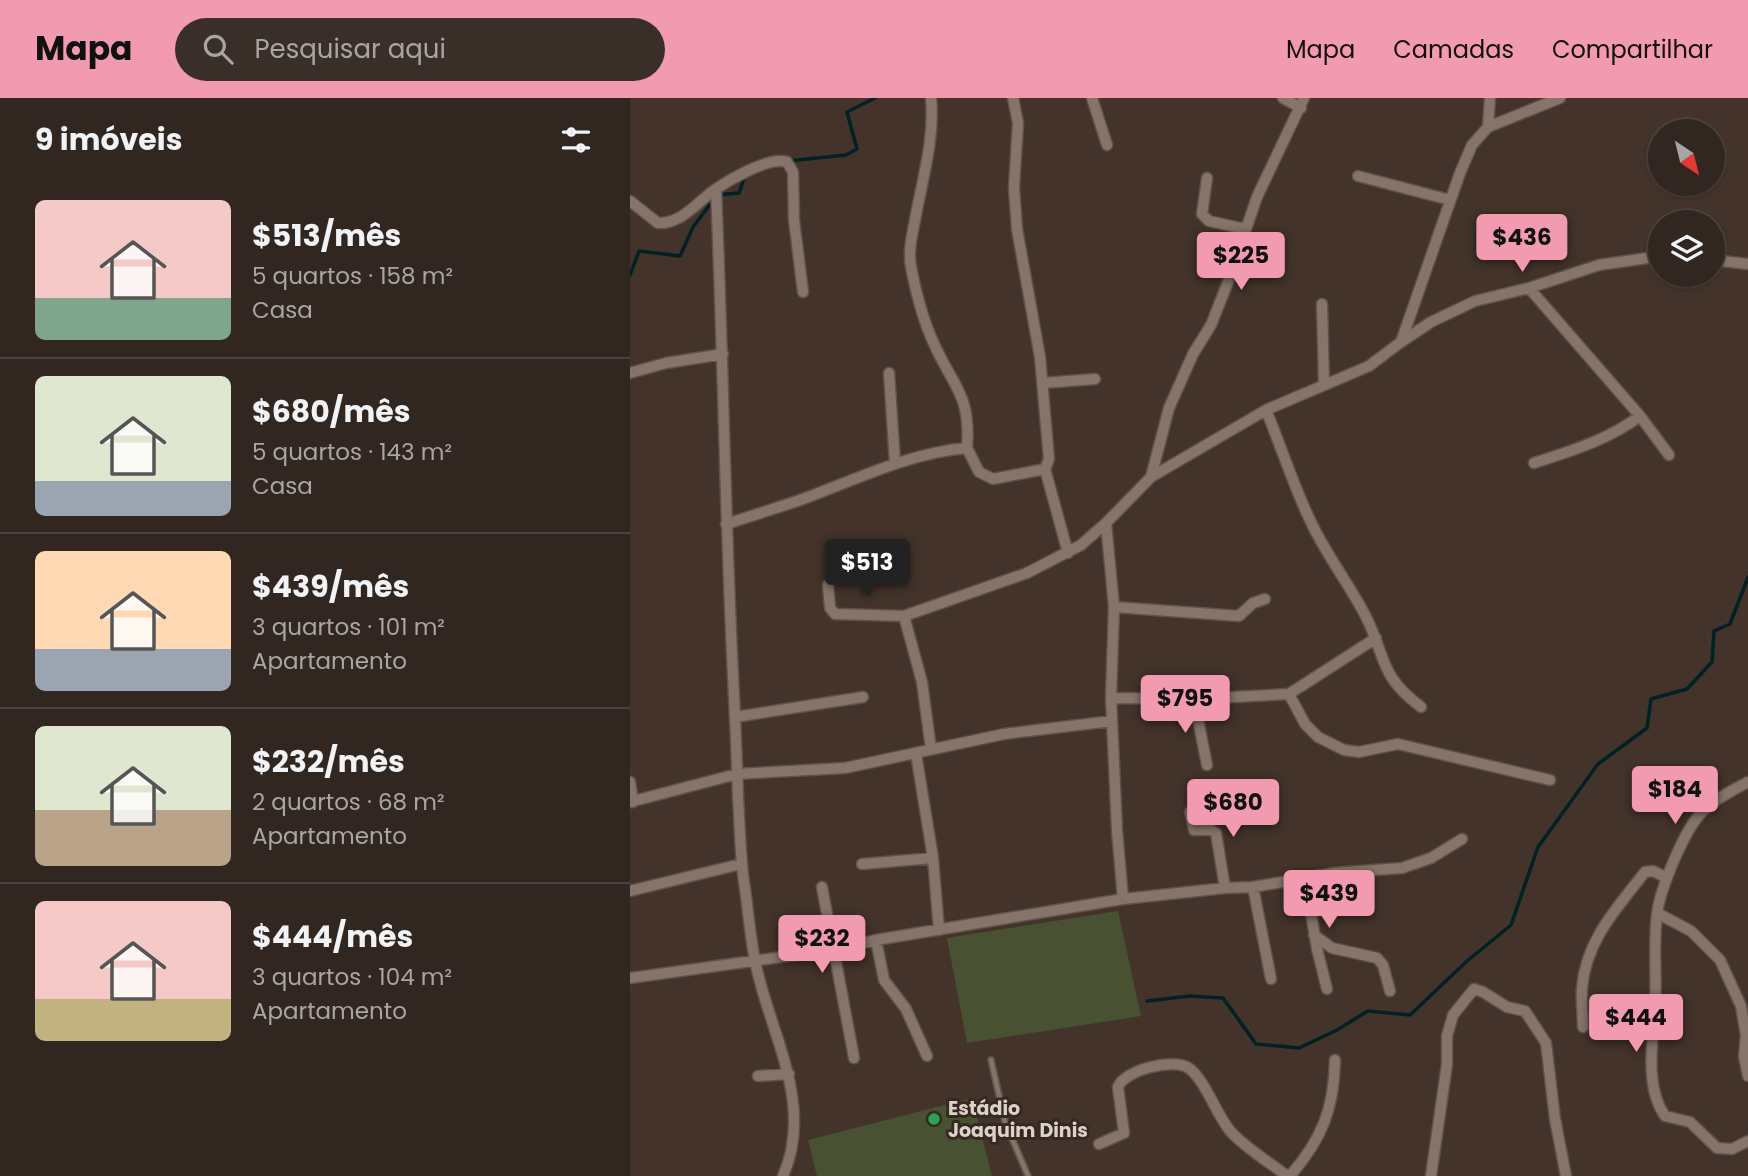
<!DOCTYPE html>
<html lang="pt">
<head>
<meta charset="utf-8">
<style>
	:root { --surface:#322620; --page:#3a2e29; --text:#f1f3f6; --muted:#a8a5a5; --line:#4d433e; --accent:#f29ab0 }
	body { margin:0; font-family:Poppins,sans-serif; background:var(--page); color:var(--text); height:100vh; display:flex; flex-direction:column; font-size:26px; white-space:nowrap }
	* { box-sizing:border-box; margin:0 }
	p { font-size:23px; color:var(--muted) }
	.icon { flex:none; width:38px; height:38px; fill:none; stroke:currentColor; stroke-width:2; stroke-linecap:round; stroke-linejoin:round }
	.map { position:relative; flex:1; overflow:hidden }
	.sheet { display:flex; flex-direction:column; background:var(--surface); width:630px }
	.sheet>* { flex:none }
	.needle { width:46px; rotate:145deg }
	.fabs { position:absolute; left:1018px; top:21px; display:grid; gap:14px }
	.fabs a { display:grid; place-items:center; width:77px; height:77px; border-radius:50%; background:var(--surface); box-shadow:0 2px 5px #0004,0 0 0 2px var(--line); font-size:35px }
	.price { position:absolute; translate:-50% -60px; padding:0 16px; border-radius:7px; background:var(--accent); color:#111; font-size:23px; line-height:46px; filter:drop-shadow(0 2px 4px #0008) }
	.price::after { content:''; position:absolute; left:50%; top:42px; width:21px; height:16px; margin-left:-10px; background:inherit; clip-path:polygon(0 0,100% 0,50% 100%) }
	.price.current { background:#222; color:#fff }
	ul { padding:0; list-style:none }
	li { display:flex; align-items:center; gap:21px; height:175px; padding:0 35px }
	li+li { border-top:2px solid var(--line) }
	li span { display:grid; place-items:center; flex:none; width:196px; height:140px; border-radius:10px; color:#555 }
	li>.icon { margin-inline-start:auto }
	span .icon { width:84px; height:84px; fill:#fffc; stroke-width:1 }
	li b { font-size:30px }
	h2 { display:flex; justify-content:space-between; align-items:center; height:84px; padding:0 35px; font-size:30px }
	header { display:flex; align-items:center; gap:42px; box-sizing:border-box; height:98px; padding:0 35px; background:var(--accent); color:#111 }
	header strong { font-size:33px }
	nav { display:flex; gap:38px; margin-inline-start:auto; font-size:24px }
	.search { width:490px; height:63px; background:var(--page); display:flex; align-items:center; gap:18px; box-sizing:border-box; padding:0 24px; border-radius:38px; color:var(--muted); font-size:26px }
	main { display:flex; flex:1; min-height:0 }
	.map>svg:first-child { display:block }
</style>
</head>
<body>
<header>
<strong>Mapa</strong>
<div class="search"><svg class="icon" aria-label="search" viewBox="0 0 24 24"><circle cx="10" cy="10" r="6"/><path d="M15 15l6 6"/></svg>Pesquisar aqui</div>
<nav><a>Mapa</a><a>Camadas</a><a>Compartilhar</a></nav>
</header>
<main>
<section class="sheet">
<h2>9 imóveis<svg class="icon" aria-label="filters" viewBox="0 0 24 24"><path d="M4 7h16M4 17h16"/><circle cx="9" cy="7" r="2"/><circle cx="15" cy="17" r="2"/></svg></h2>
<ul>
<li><span style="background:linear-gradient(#f6c9c9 70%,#7fa58c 0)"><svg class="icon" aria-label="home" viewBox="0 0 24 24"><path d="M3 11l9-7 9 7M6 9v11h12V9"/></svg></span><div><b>$513/mês</b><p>5 quartos · 158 m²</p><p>Casa</p></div></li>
<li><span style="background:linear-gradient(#dfe7d0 75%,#9aa5b1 0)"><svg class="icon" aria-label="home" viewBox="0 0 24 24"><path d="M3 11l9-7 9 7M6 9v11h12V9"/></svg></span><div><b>$680/mês</b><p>5 quartos · 143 m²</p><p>Casa</p></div></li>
<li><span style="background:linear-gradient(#ffd9b3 70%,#9aa5b1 0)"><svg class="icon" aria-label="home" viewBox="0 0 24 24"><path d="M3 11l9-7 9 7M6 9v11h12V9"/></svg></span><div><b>$439/mês</b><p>3 quartos · 101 m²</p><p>Apartamento</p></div></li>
<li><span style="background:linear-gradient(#dfe7d0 60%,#b9a48a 0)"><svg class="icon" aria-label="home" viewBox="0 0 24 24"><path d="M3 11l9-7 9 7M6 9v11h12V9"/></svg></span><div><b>$232/mês</b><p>2 quartos · 68 m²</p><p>Apartamento</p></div></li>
<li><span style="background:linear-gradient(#f6c9c9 70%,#c2b280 0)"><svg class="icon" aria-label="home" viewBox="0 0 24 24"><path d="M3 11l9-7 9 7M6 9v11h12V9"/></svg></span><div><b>$444/mês</b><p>3 quartos · 104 m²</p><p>Apartamento</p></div></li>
</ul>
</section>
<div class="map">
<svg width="1118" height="1078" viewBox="0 0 1118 1078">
	<rect width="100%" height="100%" fill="#43332a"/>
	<path fill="#485232" d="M488,813L511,918L337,945L317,840Z
		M342,1000L362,1078H187L178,1042Z"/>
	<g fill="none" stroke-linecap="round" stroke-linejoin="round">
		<path stroke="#012125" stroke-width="3.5" d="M158,63L216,57L227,51L217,14L245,0
			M0,177L9,153L50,158L63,129L87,97L109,95L115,77
			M517,903L560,898L593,900L626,946L669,950L707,932L738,913L780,917L836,864L881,827L908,749L968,666L1017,630L1021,601L1057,591L1082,564L1084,533L1100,526L1118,479"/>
		<defs>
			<path id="lane" d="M361,962L375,1024L398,1078"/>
			<path id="street" d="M301,0C305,40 292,83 285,122C282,137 278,154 281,169C286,195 293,222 304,246C324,290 341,297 337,350
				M383,0L388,25L384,89L387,131L410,259L419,361L415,371L438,455
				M462,0L477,47
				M653,0L671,10
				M858,29L860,0
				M728,78L820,102
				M577,80L572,116L579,123L615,131
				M86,91C93,253 95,416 103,578C105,619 107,659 108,700C110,728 110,756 114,784C118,810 120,837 125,863C139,934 185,1005 153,1078
				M0,103L28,125C51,126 67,105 83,93C99,82 139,58 157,64L163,74L164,122L173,194
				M1083,162L1118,166
				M899,190L1010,318L1039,357
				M692,206L694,286
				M771,244L801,224L845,203L899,190L969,167L1031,158
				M0,275L36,265L93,256
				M259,275L265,365
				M413,285L465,281
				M636,312C651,348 663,387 680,422C695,455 717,483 734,515C757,558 747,576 791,609
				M904,365C941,353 978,342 1010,318
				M521,379L539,310L563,256L581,227L598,184L627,99L674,0
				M96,426C121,418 147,410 173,401C227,381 279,355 337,350L349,374L363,381L415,371
				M198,487L200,510L205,516L274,518
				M484,509L609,518L623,505L635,501
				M659,596L746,540
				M481,600L564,601L659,596L675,626L688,639L714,652L729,654L768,646L920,682
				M564,601L577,667
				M105,619L233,599
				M301,651L292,584L274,518L397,475L451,447L476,425
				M286,656L303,760L309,832
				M0,684L3,704
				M1118,684C1103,692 1085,701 1073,713C1055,730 1030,791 1027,816C1023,846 1027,877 1025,908C1023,942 1014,988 1035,1018L1060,1024L1087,1050L1102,1051L1118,1043
				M0,704L107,676L215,670L374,636L482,623
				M560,714L564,732H581L586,735L595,790
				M232,766L303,760
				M675,779L687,851L697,891
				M192,789L224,960
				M623,789L641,881
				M0,793L111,766
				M493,801L487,732L481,600L484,509L476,425L521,379L636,312L739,268L771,244L830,75L842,47L858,29L930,0
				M1027,815L1061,833L1090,862L1111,908L1116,937L1114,958L1118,978
				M684,837L702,850L747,860L753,867L760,893
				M246,842L254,882L276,911L297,958
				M0,880L202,852L246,842L493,801L595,790L623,789L704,775L772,770L801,760L832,741
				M953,929C953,916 951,903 952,890C956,842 987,810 1015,774L1023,773L1037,780
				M128,978L159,976
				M469,1046L494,1035L488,989C494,972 545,959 560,971C576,984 587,1018 601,1034C617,1051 639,1064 657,1078
				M660,1078C692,1041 704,1011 705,962
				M801,1078L817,966V938L823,917L844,891L853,894L877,909L895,913L916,945L925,1021L936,1078"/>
		</defs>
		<use href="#lane" stroke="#5f524a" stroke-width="8"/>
		<use href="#street" stroke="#5f524a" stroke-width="13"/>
		<use href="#lane" stroke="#86746a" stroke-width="4.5"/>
		<use href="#street" stroke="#86746a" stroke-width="10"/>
	</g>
	<circle fill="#2e9e5b" stroke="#382920" stroke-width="2.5" cx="304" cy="1021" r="7"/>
	<g text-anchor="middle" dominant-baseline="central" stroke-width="6" stroke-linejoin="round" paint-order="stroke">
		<g font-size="19" font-weight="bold" fill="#dcd2cc" stroke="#382920" text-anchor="start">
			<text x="318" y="1010">Estádio<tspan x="318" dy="22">Joaquim Dinis</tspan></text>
		</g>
	</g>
</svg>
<div class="fabs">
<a><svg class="needle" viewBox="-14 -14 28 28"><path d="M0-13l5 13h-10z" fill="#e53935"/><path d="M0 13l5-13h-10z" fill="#a8a5a5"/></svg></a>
<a><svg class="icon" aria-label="layers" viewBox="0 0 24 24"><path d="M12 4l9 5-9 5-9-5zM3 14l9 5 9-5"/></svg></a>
</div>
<b class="price" style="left:892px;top:176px">$436</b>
<b class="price" style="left:611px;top:194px">$225</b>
<b class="price current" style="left:237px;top:501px">$513</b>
<b class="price" style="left:555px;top:637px">$795</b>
<b class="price" style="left:1045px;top:728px">$184</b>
<b class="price" style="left:603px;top:741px">$680</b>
<b class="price" style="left:699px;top:832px">$439</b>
<b class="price" style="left:192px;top:877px">$232</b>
<b class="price" style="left:1006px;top:956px">$444</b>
</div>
</main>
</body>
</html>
